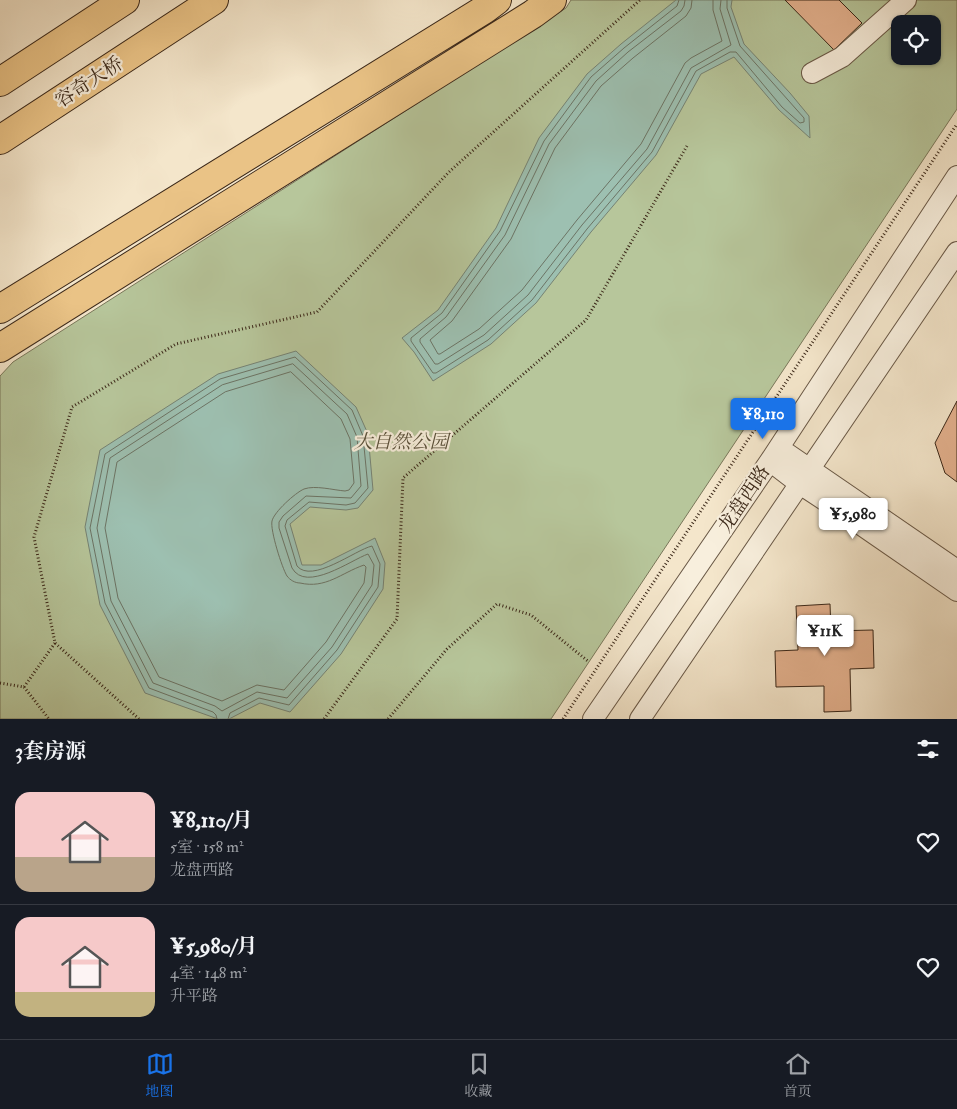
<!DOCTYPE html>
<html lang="zh">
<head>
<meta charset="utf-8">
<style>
	:root { --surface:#171b24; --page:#242831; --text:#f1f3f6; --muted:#9ea1a6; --line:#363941; --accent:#1a73e8 }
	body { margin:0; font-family:"IM FELL Double Pica","Noto Serif SC",serif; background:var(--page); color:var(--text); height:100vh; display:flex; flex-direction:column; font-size:19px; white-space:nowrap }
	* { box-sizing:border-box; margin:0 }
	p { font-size:16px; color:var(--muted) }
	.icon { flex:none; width:28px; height:28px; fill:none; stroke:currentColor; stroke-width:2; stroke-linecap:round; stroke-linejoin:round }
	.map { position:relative; height:719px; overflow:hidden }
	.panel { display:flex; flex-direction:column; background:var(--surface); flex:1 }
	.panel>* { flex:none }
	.fabs { position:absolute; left:891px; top:15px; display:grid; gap:10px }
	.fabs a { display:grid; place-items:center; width:50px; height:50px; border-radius:10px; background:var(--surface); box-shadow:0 1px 4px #0004; font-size:25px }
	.price { position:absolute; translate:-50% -42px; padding:0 11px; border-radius:5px; background:#fff; color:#222; font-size:16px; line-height:32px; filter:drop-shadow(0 1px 2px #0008) }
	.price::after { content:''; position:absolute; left:50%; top:30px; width:15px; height:11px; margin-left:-8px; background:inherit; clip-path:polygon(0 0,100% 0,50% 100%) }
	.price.selected { background:var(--accent); color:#fff }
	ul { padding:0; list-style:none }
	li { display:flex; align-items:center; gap:15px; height:125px; padding:0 15px }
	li+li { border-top:1px solid var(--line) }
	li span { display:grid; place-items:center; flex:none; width:140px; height:100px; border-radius:15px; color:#555 }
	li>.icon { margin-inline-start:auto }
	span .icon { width:60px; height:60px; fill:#fffc; stroke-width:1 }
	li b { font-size:21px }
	h2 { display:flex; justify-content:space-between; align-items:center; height:60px; padding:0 15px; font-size:21px }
	.tabs { display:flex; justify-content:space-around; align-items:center; height:70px; border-top:1px solid var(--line); background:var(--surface); font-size:14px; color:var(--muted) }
	.tabs a { display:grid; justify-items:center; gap:2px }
	.tabs .selected { color:var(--accent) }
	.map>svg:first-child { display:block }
</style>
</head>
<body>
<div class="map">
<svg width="957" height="719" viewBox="0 0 957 719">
	<rect width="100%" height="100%" fill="#f4e6cb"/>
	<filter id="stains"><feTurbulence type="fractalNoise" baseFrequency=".004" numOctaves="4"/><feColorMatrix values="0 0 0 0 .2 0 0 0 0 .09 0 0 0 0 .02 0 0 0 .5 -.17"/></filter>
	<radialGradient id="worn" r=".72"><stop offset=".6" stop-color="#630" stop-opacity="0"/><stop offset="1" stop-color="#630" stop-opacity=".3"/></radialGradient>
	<path fill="#b7c69b" stroke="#79775a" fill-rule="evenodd" d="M571,0H957V109L551,719H0V376L13,362L566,8ZM900,24H932V56H900Z"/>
	<path fill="#9dc0b1" stroke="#768374" d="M676,0H732L731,7L744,44L790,93L809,116L810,138L779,110L734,57L701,74L656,155L591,232L536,303L491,344L433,381L414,352L402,338L438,310L496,228L539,138L587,74L621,44Z
		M296,351L356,407L368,434L373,490L358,508L346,510L310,507L290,524L302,565H321L375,538L385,563L383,589L341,654L290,712L260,703L229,719H218L145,693L100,605L85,527L100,450L218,374Z"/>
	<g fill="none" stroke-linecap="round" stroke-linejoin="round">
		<path stroke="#6c7465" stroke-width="1" d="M679,0L677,6L624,48L591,77L544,141L500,231L442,313L411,338V341L433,373H436L488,340L532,300L587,229L652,152L696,71L730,52H736L782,107L800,123L804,122V118L740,46L727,8V0
			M685,0L684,6L681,11L628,52L596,81L549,144L505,235L446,317L420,339V342L435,364H438L484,335L528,295L582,225L647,149L691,68L731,45L720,9L721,0
			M692,0L691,8L686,16L633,58L601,86L555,148L511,239L452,321L430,340L438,354H440L479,329L522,290L577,220L641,144L685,63L691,58L722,41L713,10V0
			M293,364L347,414L357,437L361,486L351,498L306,496L283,516L279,522V528L292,568C306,593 351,560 368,554L374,565L372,585L332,647L287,698L257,692L222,711L215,706L153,683L111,601L97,528L110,458L222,385Z
			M291,372L341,419L350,439L354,483L349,490L345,491C333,490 315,485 304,489C295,493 274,512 272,521C270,530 282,568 287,576C290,580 295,583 300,583C326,589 341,573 364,565L366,567L364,583L326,642L284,690L257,685L222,701L159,677L118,598L105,528L117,462L225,392Z
			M217,719L216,715L213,712L149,688L105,603L90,528L105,454L220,379L295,357L352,410L363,436L368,488L355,503L346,505L309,502L287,520L285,526L297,566C312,584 355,550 372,546L380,564L378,587L337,650L289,705L259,698L230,713L228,719"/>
	</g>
	<path fill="#e3b18e" stroke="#3b2819" d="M785,0H839L862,23L834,50Z
		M957,401V482L945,473L935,443Z
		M830,604L831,631L873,630L874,668L850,669L851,711L824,712V686L776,687L775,651L798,650L796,606Z"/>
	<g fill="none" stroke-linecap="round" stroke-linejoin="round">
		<defs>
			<path id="minor" d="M812,73L842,57L906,0
				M779,448L957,570
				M770,461L800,484L838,509L957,591
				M593,719L770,461L957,176
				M640,719L957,252"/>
			<path id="highway" d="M0,82L125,0
				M0,140L214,0
				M0,309L485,9L497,0
				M0,348L533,14L552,0"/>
		</defs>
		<use href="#minor" stroke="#695846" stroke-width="22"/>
		<use href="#highway" stroke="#3b2819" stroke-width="30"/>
		<path stroke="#3b2819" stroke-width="3" stroke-dasharray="1 2.5" stroke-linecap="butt" d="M0,683L24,687L55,643
			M24,687L49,719
			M139,719L55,643L34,537L72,407L176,344L317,312L449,172L640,0
			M324,719L397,619L403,478L586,320L687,146
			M388,719L447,649L497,604L531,615L589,662
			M563,719L957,124"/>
		<use href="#minor" stroke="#f8efdd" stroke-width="20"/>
		<use href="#highway" stroke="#eac386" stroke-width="28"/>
	</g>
	<g text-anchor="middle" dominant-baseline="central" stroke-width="4.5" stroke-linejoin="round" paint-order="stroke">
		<g font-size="19" fill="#3b2819" stroke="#f8efdd">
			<text transform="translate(89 82) rotate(-33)">容奇大桥</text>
			<text transform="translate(744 499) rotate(-56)">龙盘西路</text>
		</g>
		<g font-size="19" font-style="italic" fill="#5a503a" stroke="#f8efdd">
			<text x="401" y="442">大自然公园</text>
		</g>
	</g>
	<rect width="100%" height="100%" filter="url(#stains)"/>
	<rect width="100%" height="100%" fill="url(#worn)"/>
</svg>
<div class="fabs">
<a><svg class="icon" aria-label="locate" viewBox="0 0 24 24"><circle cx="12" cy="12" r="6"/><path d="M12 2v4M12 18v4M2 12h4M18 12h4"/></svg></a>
</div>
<b class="price selected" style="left:763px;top:440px">¥8,110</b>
<b class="price" style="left:853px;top:540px">¥5,980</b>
<b class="price" style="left:825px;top:657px">¥11K</b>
</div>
<section class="panel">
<h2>3套房源<svg class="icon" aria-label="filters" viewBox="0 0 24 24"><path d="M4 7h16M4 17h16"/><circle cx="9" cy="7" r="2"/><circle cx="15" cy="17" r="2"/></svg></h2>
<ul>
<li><span style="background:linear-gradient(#f6c9c9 65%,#b9a48a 0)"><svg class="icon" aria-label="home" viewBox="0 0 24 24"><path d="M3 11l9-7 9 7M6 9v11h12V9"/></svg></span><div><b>¥8,110/月</b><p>5室 · 158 m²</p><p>龙盘西路</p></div><svg class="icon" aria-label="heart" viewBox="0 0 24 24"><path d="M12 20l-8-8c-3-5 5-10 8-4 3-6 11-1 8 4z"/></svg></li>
<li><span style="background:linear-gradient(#f6c9c9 75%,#c2b280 0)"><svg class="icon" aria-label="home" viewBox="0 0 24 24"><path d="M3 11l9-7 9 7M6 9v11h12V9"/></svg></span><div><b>¥5,980/月</b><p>4室 · 148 m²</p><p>升平路</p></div><svg class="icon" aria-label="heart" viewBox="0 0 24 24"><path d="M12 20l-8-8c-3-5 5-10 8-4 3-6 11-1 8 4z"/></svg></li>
</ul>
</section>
<nav class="tabs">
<a class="selected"><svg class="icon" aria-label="map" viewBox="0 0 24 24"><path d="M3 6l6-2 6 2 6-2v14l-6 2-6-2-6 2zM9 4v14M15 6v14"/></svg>地图</a>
<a><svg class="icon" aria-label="saved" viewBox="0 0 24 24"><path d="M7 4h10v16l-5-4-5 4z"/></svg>收藏</a>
<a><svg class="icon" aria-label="home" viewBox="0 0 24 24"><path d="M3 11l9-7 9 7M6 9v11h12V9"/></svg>首页</a>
</nav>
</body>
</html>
